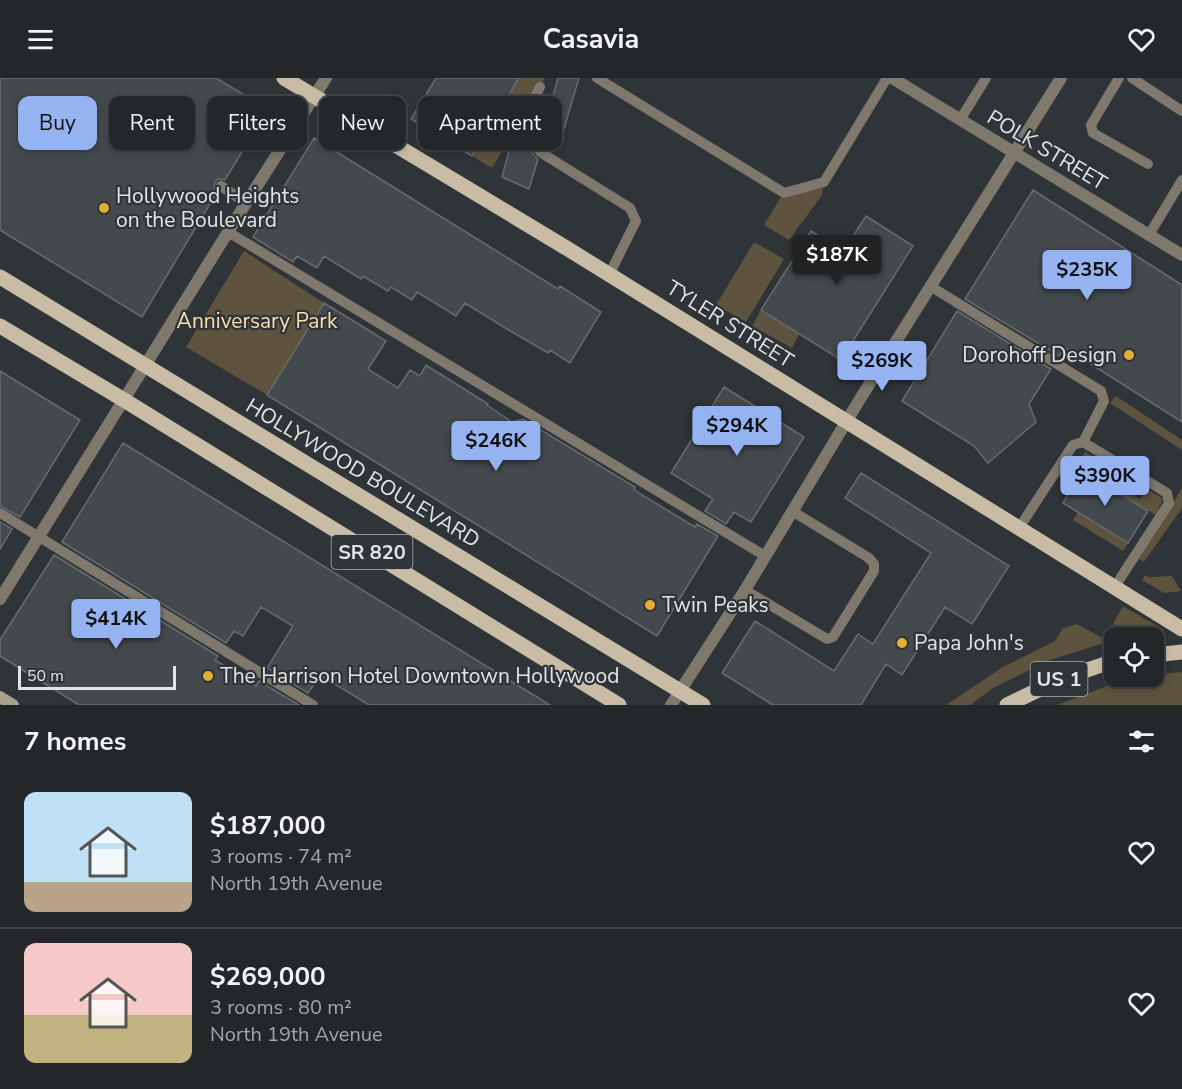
<!DOCTYPE html>
<html lang="en">
<head>
<meta charset="utf-8">
<style>
	:root { --surface:#23272a; --page:#2f3336; --text:#f1f3f6; --muted:#a3a5a8; --line:#404447; --accent:#95b2f1 }
	body { margin:0; font-family:"Nunito Sans",sans-serif; background:var(--page); color:var(--text); height:100vh; display:flex; flex-direction:column; font-size:22px; white-space:nowrap }
	* { box-sizing:border-box; margin:0 }
	p { font-size:20px; color:var(--muted) }
	.icon { flex:none; width:33px; height:33px; fill:none; stroke:currentColor; stroke-width:2; stroke-linecap:round; stroke-linejoin:round }
	.map { position:relative; height:627px; overflow:hidden }
	.panel { display:flex; flex-direction:column; background:var(--surface); flex:1 }
	.panel>* { flex:none }
	.guide { position:absolute; left:18px; top:18px; width:600px; height:54px; display:flex; gap:12px }
	.tools { position:absolute; left:1104px; top:549px; display:grid; gap:12px }
	.tools a { display:grid; place-items:center; width:60px; height:60px; border-radius:12px; background:var(--surface); box-shadow:0 3px 9px #0003,0 0 0 2px var(--line); font-size:30px }
	.scale { position:absolute; left:18px; bottom:15px; width:158px; box-sizing:border-box; padding-left:6px; border:3px solid #e1e5e7; border-top:0; font-size:16px; line-height:21px; white-space:nowrap; color:#e1e5e7; -webkit-text-stroke:4px #2f3438; paint-order:stroke }
	.price { position:absolute; translate:-50% -51px; padding:0 14px; border-radius:6px; background:var(--accent); color:#111; font-size:20px; line-height:39px; filter:drop-shadow(0 2px 3px #0008) }
	.price::after { content:''; position:absolute; left:50%; top:36px; width:18px; height:14px; margin-left:-9px; background:inherit; clip-path:polygon(0 0,100% 0,50% 100%) }
	.price.active { background:#222; color:#fff }
	ul { padding:0; list-style:none }
	li { display:flex; align-items:center; gap:18px; height:150px; padding:0 24px }
	li+li { border-top:2px solid var(--line) }
	li span { display:grid; place-items:center; flex:none; width:168px; height:120px; border-radius:12px; color:#555 }
	li>.icon { margin-inline-start:auto }
	span .icon { width:72px; height:72px; fill:#fffc; stroke-width:1 }
	li b { font-size:26px }
	h2 { display:flex; justify-content:space-between; align-items:center; height:72px; padding:0 24px; font-size:26px }
	.chip { padding:0 21px; border-radius:12px; background:var(--surface); box-shadow:0 3px 9px #0003,0 0 0 2px var(--line); font-size:21px; line-height:54px }
	.chip.active { background:var(--accent); color:#111 }
	header { display:flex; justify-content:space-between; align-items:center; height:78px; padding:0 24px; background:var(--surface); font-size:27px; font-weight:700 }
	.map>svg:first-child { display:block }
</style>
</head>
<body>
<header><svg class="icon" aria-label="menu" viewBox="0 0 24 24"><path d="M4 6h16M4 12h16M4 18h16"/></svg>Casavia<svg class="icon" aria-label="heart" viewBox="0 0 24 24"><path d="M12 20l-8-8c-3-5 5-10 8-4 3-6 11-1 8 4z"/></svg></header>
<div class="map">
<svg width="1182" height="627" viewBox="0 0 1182 627">
	<rect width="100%" height="100%" fill="#2f3438"/>
	<path fill="#5e533e" d="M519,0H545L492,90L472,78Z
		M824,104L822,117L789,162L764,147L781,119Z
		M754,164L784,181L746,244L716,227Z
		M244,173L324,225L267,317L186,269Z
		M761,232L799,256L792,270L752,248Z
		M1116,318L1182,362V372L1110,325Z
		M1085,374L1094,379L1092,391L1140,421L1144,409L1163,421L1156,437L1076,389Z
		M1182,410V430L1144,484L1139,481Z
		M1078,434L1128,465L1123,473L1073,442Z
		M1145,497L1149,499L1172,498L1181,513L1164,515L1142,502Z
		M1123,528L1164,552L1135,557L1113,546Z
		M1077,546L1106,562L1101,566L1050,582L993,610L970,627H946L1003,589L1055,563L1063,550Z
		M1182,594V627H1057L1128,600L1154,598V597Z"/>
	<path fill="#43494d" stroke="#666c70" stroke-width="1.5" d="M0,0H216L268,31L225,102L218,101L215,104L214,111L217,114L142,239L0,152Z
		M436,0H519L472,78L411,41Z
		M558,0H579L563,54L547,49L542,67H537L533,71V77L538,81L529,111L502,99L513,58L519,63L526,61L537,33L548,36Z
		M314,60L558,211L560,208L601,234L570,285L550,272L548,275L507,251L465,225L456,238L417,214L412,222L391,209L388,213L363,198L361,201L324,178L317,190L297,178L293,184L253,159Z
		M1033,112L1182,207V344L1064,269L1059,278L965,221Z
		M866,138L913,168L841,282L761,232L811,153L843,173Z
		M324,225L386,263L368,291L398,310L410,292L420,298L426,287L488,326L487,327L512,344L523,341L635,409L634,412L695,449L697,446L718,458L657,558L267,317Z
		M957,233L1051,291L1029,326L1036,344L988,385L974,368L902,323Z
		M0,293L80,342L20,439L0,428Z
		M724,309L804,359L751,444L734,434L726,446L705,433L713,421L671,395Z
		M123,365L514,605L550,627H369L320,597L308,615L267,590L293,548L261,529L243,558L234,553L226,565L62,464Z
		M1082,392L1148,433L1128,465L1063,425Z
		M861,395L1009,488L972,546L945,529L902,597L886,586L861,627H773L722,595L755,543L834,593L858,556L873,566L931,475L845,420Z
		M0,444L12,451L0,471Z
		M54,477L218,578L215,582L256,608L259,603L299,627H79L0,578V562Z"/>
	<g fill="none" stroke-linecap="round" stroke-linejoin="round">
		<path stroke="#7e786d" stroke-width="10" d="M597,0L784,115L824,104L887,0
			M1119,0L1091,47L1093,55L1148,86
			M1132,0L1182,33
			M960,42L986,0
			M520,56L524,41L540,9
			M540,74L630,130L636,143L609,197
			M221,108L246,125
			M228,154L765,478
			M1149,157L1182,102
			M930,208L1101,313L1104,323L1083,364L1073,367L1019,450
			M1083,364L1167,415L1169,425L1114,510
			M0,435L313,627
			M745,512L827,561L833,559L874,493V486L869,480L792,433"/>
		<path stroke="#7e786d" stroke-width="12" d="M892,0L1182,177
			M0,521L246,125L326,0
			M671,627L745,512L860,321L1061,0"/>
		<path stroke="#a89f8c" stroke-width="12" d="M0,619L13,627"/>
		<path stroke="#c9bca5" stroke-width="15" d="M284,0L568,171L1182,551
			M0,199L703,627
			M0,248L124,322L619,627
			M1154,577L1182,574
			M1007,627L1063,600L1114,583"/>
	</g>
	<g fill="#e3ae35" stroke="#2f3438" stroke-width="2">
		<circle cx="104" cy="130" r="6"/>
		<circle cx="1129" cy="277" r="6"/>
		<circle cx="650" cy="527" r="6"/>
		<circle cx="902" cy="565" r="6"/>
		<circle cx="208" cy="598" r="6"/>
	</g>
	<g text-anchor="middle" dominant-baseline="central" stroke-width="4.5" stroke-linejoin="round" paint-order="stroke">
		<g fill="#2f3438" stroke="#acb0b2" stroke-width="1.5">
			<rect x="331.5" y="457" width="81" height="34" rx="4.5"/>
			<rect x="1030.5" y="584" width="57" height="34" rx="4.5"/>
		</g>
		<g font-size="20" font-weight="bold" fill="#e1e5e7">
			<text x="372" y="474">SR 820</text>
			<text x="1059" y="601">US 1</text>
		</g>
		<g font-size="21" fill="#e1e5e7" stroke="#2f3438">
			<text transform="translate(1047 72) rotate(31)">POLK STREET</text>
			<text transform="translate(730 246) rotate(32)">TYLER STREET</text>
			<text transform="translate(363 395) rotate(31)">HOLLYWOOD BOULEVARD</text>
		</g>
		<g font-size="21" fill="#e1e5e7" stroke="#2f3438" text-anchor="start">
			<text x="116" y="118">Hollywood Heights<tspan x="116" dy="24">on the Boulevard</tspan></text>
			<text x="1117" y="277" text-anchor="end">Dorohoff Design</text>
			<text x="662" y="527">Twin Peaks</text>
			<text x="914" y="565">Papa John's</text>
			<text x="220" y="598">The Harrison Hotel Downtown Hollywood</text>
		</g>
		<g font-size="21" fill="#fadfad" stroke="#2f3438">
			<text x="257" y="243">Anniversary Park</text>
		</g>
	</g>
</svg>
<div class="tools">
<a><svg class="icon" aria-label="locate" viewBox="0 0 24 24"><circle cx="12" cy="12" r="6"/><path d="M12 2v4M12 18v4M2 12h4M18 12h4"/></svg></a>
</div>
<div class="scale">50 m</div>
<b class="price active" style="left:837px;top:208px">$187K</b>
<b class="price" style="left:1087px;top:223px">$235K</b>
<b class="price" style="left:882px;top:314px">$269K</b>
<b class="price" style="left:737px;top:379px">$294K</b>
<b class="price" style="left:496px;top:394px">$246K</b>
<b class="price" style="left:1105px;top:429px">$390K</b>
<b class="price" style="left:116px;top:572px">$414K</b>
<div class="guide">
<a class="chip active">Buy</a>
<a class="chip">Rent</a>
<a class="chip">Filters</a>
<a class="chip">New</a>
<a class="chip">Apartment</a>
</div>
</div>
<section class="panel">
<h2>7 homes<svg class="icon" aria-label="filters" viewBox="0 0 24 24"><path d="M4 7h16M4 17h16"/><circle cx="9" cy="7" r="2"/><circle cx="15" cy="17" r="2"/></svg></h2>
<ul>
<li><span style="background:linear-gradient(#bfe0f5 75%,#b9a48a 0)"><svg class="icon" aria-label="home" viewBox="0 0 24 24"><path d="M3 11l9-7 9 7M6 9v11h12V9"/></svg></span><div><b>$187,000</b><p>3 rooms · 74 m²</p><p>North 19th Avenue</p></div><svg class="icon" aria-label="heart" viewBox="0 0 24 24"><path d="M12 20l-8-8c-3-5 5-10 8-4 3-6 11-1 8 4z"/></svg></li>
<li><span style="background:linear-gradient(#f6c9c9 60%,#c2b280 0)"><svg class="icon" aria-label="home" viewBox="0 0 24 24"><path d="M3 11l9-7 9 7M6 9v11h12V9"/></svg></span><div><b>$269,000</b><p>3 rooms · 80 m²</p><p>North 19th Avenue</p></div><svg class="icon" aria-label="heart" viewBox="0 0 24 24"><path d="M12 20l-8-8c-3-5 5-10 8-4 3-6 11-1 8 4z"/></svg></li>
</ul>
</section>
</body>
</html>
